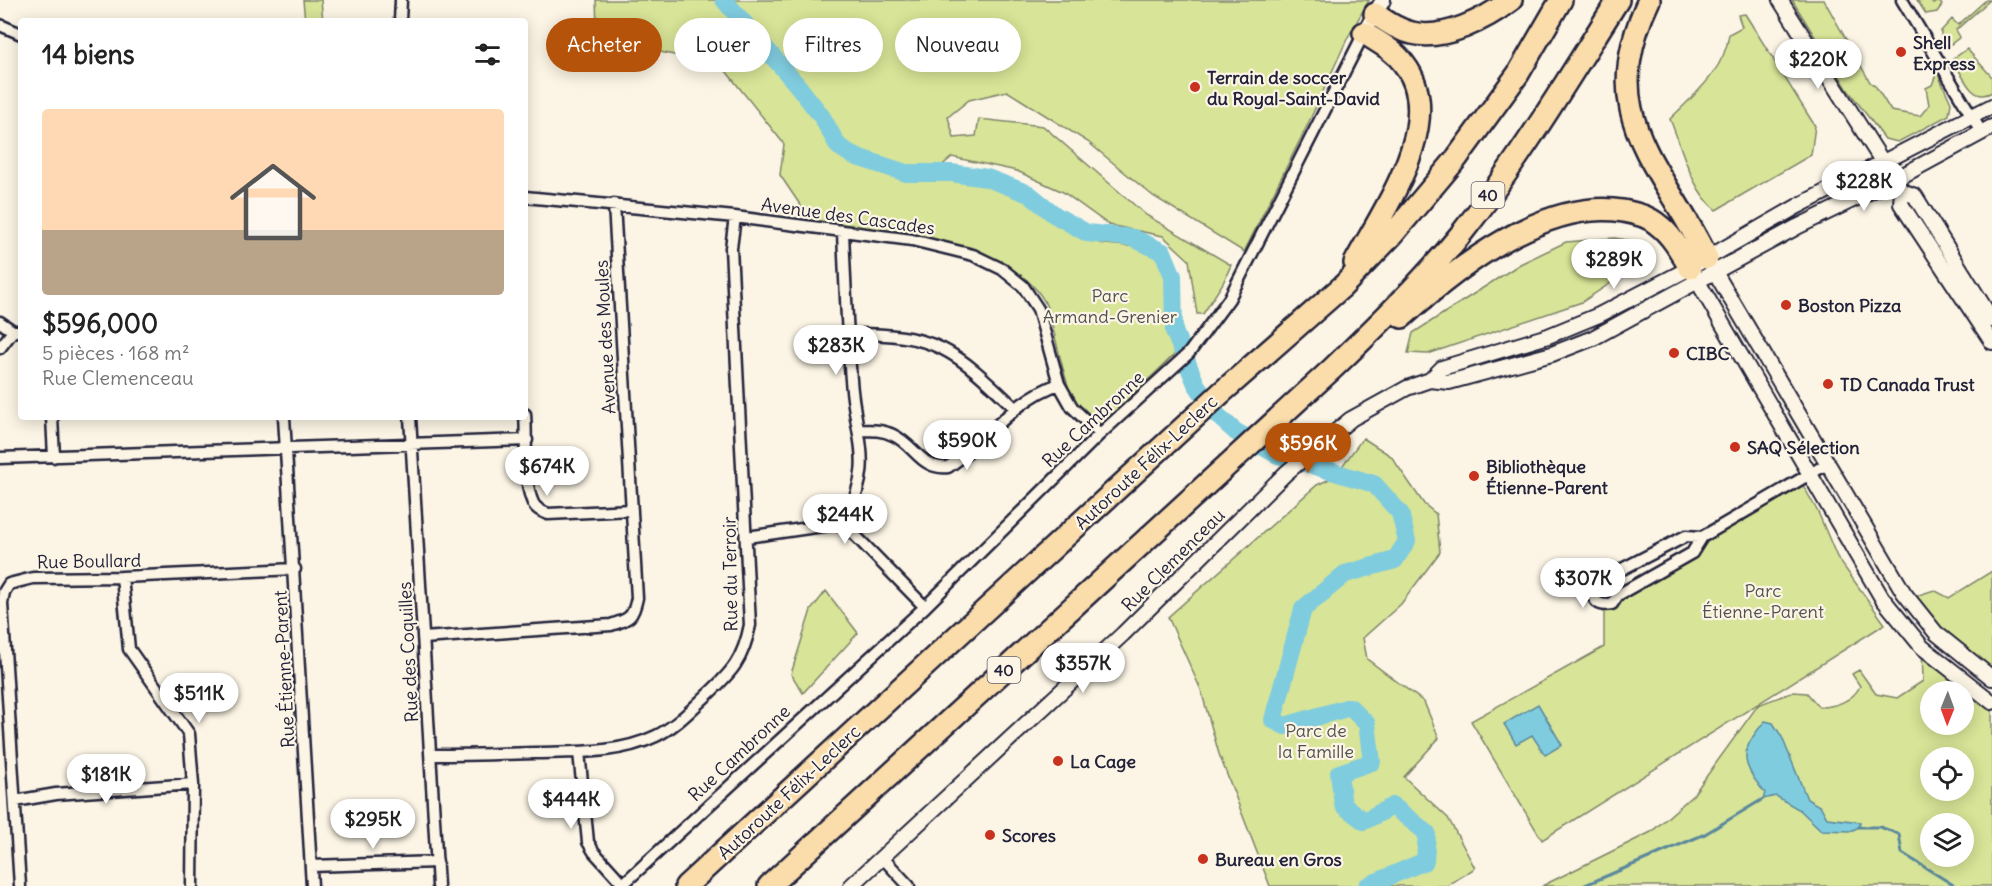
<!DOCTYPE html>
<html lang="fr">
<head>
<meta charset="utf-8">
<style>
	:root { --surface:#fff; --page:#f2f2f2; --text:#222; --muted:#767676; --line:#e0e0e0; --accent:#b45309 }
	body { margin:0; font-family:Delius,sans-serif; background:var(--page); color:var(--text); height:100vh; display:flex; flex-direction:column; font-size:22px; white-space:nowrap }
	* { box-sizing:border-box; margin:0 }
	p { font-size:20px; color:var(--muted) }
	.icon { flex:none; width:33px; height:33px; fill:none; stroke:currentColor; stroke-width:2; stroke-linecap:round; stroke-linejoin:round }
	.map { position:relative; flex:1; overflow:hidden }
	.drawer { position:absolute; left:18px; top:18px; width:510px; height:402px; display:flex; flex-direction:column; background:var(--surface); border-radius:6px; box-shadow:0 3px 15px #0003 }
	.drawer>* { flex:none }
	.guide { position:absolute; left:546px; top:18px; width:570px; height:54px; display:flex; gap:12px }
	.needle { width:39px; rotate:181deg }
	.buttons { position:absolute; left:1920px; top:681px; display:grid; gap:12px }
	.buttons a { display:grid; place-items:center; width:54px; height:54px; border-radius:50%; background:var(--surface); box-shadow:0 3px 15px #0003; font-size:30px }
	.price { position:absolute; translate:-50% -51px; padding:0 14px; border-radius:21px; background:#fff; color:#222; font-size:20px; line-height:39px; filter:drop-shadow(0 2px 3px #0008) }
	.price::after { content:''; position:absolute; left:50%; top:36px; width:18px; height:14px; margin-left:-9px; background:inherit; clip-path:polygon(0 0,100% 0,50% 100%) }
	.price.current { background:var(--accent); color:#fff }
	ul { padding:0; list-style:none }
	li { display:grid; align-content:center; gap:12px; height:318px; padding:0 24px }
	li+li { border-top:2px solid var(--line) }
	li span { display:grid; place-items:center; height:186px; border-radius:6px; color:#555 }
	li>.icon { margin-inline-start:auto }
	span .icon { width:108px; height:108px; fill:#fffc; stroke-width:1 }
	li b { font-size:26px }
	h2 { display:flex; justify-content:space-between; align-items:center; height:72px; padding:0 24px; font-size:26px }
	.chip { padding:0 21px; border-radius:27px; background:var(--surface); box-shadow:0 3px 15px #0003; font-size:21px; line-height:54px }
	.chip.current { background:var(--accent); color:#fff }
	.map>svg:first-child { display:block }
</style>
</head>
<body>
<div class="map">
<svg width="1992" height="886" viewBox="0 0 1992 886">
	<rect width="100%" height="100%" fill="#fcf5e5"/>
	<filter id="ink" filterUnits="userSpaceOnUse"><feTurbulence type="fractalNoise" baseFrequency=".0167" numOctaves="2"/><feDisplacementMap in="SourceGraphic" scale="12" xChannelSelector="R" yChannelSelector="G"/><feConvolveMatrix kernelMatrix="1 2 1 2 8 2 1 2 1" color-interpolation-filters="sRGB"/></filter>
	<g filter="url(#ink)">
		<path fill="#d8e497" stroke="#7d8369" stroke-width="1.5" fill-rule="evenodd" d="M303,0H321L323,21H305Z
			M596,0H1369L1348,37L1307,126L1244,252L1153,196L1088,142L1007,91L969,100L948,117L954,138L976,136L979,119L1043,126L1146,215L1231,265L1223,283L1203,314H1197L1189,260L1163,236L1109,225L1063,192L1017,171L952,157L933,173L934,178C952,178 971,178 989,182C1030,193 1058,233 1100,243C1121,248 1150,241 1163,264C1174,283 1171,329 1175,354L1100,426C1091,417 1081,409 1074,400C1065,388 1054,327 1047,307C1019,238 870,234 805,225L807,215L780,175L784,144L722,66L634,46V25H597Z
			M1792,0H1824L1870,82L1876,87L1891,111L1920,116L1929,105L1926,88L1932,85L1937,72L1951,103L1949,115L1898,142L1885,139L1848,90Z
			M1917,0H1930L1933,4L1939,1L1942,5L1937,12L1926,14Z
			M1986,0H1990L1956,30L1960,37L1946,48L1941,40V31L1952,19L1958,25Z
			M1745,14L1815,126L1811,155L1716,210C1691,190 1682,148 1670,119C1694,95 1725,70 1729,34L1742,27L1738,15Z
			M1967,49L1992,77V92C1972,105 1962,74 1953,59Z
			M1615,238L1638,242L1639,264L1582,302L1428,354L1408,353L1413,333L1520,264L1566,242Z
			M1363,438L1391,456L1424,504L1436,514L1440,552L1401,604L1363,638L1367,659L1424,702L1439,738L1404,777L1448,818L1475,868L1447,886H1270L1219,754L1201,690L1168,617L1317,485L1334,477Z
			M1800,480L1818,512L1837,557L1885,624L1542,840L1471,721L1604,647V606L1692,553L1702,537Z
			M1992,571V678L1904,593L1919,595L1934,590L1949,598Z
			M826,591L858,633L803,693L791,674L811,610Z
			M1922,647L1992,702V886H1542L1651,832L1693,795L1758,705L1793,692L1807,693L1819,707C1835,707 1853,701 1860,686L1852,674L1859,670L1876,694L1897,698L1923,681ZM1930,692H1964V724H1930ZM1930,758H1964V790H1930ZM1930,824H1964V856H1930Z"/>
		<path fill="#80ccdf" stroke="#5a889d" stroke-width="1.5" d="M1538,704L1562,745L1545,755L1532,735L1516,744L1504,724Z
			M1765,721L1773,723L1782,737L1807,799L1821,807L1827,818L1860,822L1859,827L1851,831L1821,830L1800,810L1776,796L1763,799L1765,793C1740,762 1739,752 1765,721Z"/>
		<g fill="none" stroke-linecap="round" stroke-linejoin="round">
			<path stroke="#5a889d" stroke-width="3" d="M1859,827H1880L1899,834L1902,853L1955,886
				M1583,886L1705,834L1763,799"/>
			<path stroke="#80ccdf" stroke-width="18" d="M724,0L798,86L822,117L838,146L854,156L906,173H951L987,178L1029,194L1055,215L1087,233L1133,238L1163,252L1173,276L1174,331L1196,384L1218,416L1236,432L1278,455L1374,484L1400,513L1407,541L1395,560L1345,574L1303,609L1273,720L1285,726L1350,707L1367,724L1372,762L1339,773L1343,805L1364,821L1393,806L1427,833L1425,861L1367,886"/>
			<defs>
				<path id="minor" d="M1902,0L1982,133
					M400,21L401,0
					M0,25L21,34
					M525,197L735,217L912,240L973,255L1002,269L1023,286L1038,309L1059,384L1072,407L1100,434
					M843,232C845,281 847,330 851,380C855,440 877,463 843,523
					M0,322L13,331H21
					M848,334C936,333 954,349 1015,408
					M0,348L13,331
					M525,414C527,438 523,482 533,503C536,509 541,511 548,514L632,510
					M52,417L54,457
					M284,417L312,886
					M410,417L438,886
					M861,430C872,430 883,430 893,435C915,445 921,470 948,467C987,441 1014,399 1059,384
					M0,458L527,440
					M747,537L843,523L925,607
					M1702,537L1686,536L1601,580L1593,587C1591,601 1599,607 1612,604L1618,595L1692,553L1702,537L1827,464
					M122,577L129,649L189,734L193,784L192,886
					M423,638L611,625C630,619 633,617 637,598L614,204
					M579,752L588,842L594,852L623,884
					M431,755C465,755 500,754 535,753C576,752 619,754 656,736C675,727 691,710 706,696C732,672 743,660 750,625L731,248L735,217
					M15,801L56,794L193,784
					M882,857L909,886
					M311,866L437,862
					M20,886L2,603L4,592L9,584L33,578L122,577L295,569
					M621,886L925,607L1100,434L1189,353L1229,299L1364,33"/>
				<path id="tertiary" d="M1780,0L1894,180L1902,191L1915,196L1992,320
					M1364,33L1383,0
					M1902,191L1901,204L1992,342
					M1712,267L1904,593L1936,633L1992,678
					M1694,275L1882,598L1922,647L1992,702
					M1430,380L1442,368L1548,336L1599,315L1690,268L1798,206L1992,106
					M851,886L1123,634L1286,473L1351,419L1407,388L1430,380L1449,382L1552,354L1593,338L1797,227L1894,180L1992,127"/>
				<path id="motorway" d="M1649,0C1594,116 1659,160 1707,258
					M1375,14C1387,22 1398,30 1412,33C1444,41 1486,19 1511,0
					M1355,263C1382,212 1448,120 1404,64C1394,50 1378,42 1364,33
					M1402,317C1457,268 1544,198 1623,211C1635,213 1648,216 1657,224C1672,235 1681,252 1690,268
					M686,886L1221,393L1343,286L1393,234L1456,159L1518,74L1561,0
					M769,886L1332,369C1377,326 1422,282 1461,234C1519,161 1568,79 1618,0"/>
			</defs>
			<use href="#minor" stroke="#22223b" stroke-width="15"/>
			<use href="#tertiary" stroke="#22223b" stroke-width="18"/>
			<use href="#motorway" stroke="#22223b" stroke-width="26"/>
			<use href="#minor" stroke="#fcf5e5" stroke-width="10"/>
			<use href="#tertiary" stroke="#fcf5e5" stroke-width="14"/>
			<use href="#motorway" stroke="#fbddab" stroke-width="21"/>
		</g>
	</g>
	<g fill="#c8321e" stroke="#fcf5e5" stroke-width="2">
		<circle cx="1901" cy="52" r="6"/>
		<circle cx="1195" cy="87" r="6"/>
		<circle cx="1786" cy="305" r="6"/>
		<circle cx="1674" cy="353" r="6"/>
		<circle cx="1828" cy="384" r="6"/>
		<circle cx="1735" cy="447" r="6"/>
		<circle cx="1474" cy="476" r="6"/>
		<circle cx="1058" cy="761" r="6"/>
		<circle cx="990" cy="835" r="6"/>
		<circle cx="1203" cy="859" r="6"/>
	</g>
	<g text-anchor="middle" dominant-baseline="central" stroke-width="4.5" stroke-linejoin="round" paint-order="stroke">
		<g fill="#fcf5e5" stroke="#63616e" stroke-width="1.5">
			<rect x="1471.5" y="182" width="33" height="26" rx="4.5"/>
			<rect x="987.5" y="657" width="33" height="26" rx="4.5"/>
		</g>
		<g font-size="16" font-weight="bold" fill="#22223b">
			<text x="1488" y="195">40</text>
			<text x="1004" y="670">40</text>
		</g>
		<g font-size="18" font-weight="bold" fill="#22223b" stroke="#fcf5e5" text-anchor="start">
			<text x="1913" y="42">Shell<tspan x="1913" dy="21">Express</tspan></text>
			<text x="1207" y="77">Terrain de soccer<tspan x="1207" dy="21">du Royal-Saint-David</tspan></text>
			<text x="1798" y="305">Boston Pizza</text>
			<text x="1686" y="353">CIBC</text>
			<text x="1840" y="384">TD Canada Trust</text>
			<text x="1747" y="447">SAQ Sélection</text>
			<text x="1486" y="466">Bibliothèque<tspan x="1486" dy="21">Étienne-Parent</tspan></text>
			<text x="1070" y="761">La Cage</text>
			<text x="1002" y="835">Scores</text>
			<text x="1215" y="859">Bureau en Gros</text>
		</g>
		<g font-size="18" fill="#22223b" stroke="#fcf5e5">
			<text transform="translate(848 216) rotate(8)">Avenue des Cascades</text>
			<text transform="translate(605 337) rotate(-93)">Avenue des Moules</text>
			<text transform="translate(1093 419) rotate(-43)">Rue Cambronne</text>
			<text transform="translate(1146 462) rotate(-43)">Autoroute Félix-Leclerc</text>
			<text transform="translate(1173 560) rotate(-45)">Rue Clemenceau</text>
			<text transform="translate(89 561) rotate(-1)">Rue Boullard</text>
			<text transform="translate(730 574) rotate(-91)">Rue du Terroir</text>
			<text transform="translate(408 652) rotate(-93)">Rue des Coquilles</text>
			<text transform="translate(284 669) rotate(-93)">Rue Étienne-Parent</text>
			<text transform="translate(739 753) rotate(-43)">Rue Cambronne</text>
			<text transform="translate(789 792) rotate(-43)">Autoroute Félix-Leclerc</text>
		</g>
		<g font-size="18" fill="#505252" stroke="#fcf5e5">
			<text x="1110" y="295">Parc<tspan x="1110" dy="21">Armand-Grenier</tspan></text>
			<text x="1763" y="590">Parc<tspan x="1763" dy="21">Étienne-Parent</tspan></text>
			<text x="1316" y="730">Parc de<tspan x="1316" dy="21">la Famille</tspan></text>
		</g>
	</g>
</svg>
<div class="buttons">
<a><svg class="needle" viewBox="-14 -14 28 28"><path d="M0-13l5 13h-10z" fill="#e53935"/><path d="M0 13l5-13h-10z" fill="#767676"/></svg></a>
<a><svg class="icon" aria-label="locate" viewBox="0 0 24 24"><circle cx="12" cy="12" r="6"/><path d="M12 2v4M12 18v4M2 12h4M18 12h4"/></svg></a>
<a><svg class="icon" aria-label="layers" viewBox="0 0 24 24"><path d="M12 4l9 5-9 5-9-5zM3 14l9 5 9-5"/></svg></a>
</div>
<b class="price" style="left:1818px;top:90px">$220K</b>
<b class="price" style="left:1864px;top:212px">$228K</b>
<b class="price" style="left:1614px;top:290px">$289K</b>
<b class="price" style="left:836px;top:376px">$283K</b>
<b class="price" style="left:967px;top:471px">$590K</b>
<b class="price current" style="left:1308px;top:474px">$596K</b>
<b class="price" style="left:547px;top:497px">$674K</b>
<b class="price" style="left:845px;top:545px">$244K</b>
<b class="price" style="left:1583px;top:609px">$307K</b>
<b class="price" style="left:1083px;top:694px">$357K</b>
<b class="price" style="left:199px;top:724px">$511K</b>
<b class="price" style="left:106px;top:805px">$181K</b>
<b class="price" style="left:571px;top:830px">$444K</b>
<b class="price" style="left:373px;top:850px">$295K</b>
<div class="guide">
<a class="chip current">Acheter</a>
<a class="chip">Louer</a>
<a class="chip">Filtres</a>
<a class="chip">Nouveau</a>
</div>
<section class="drawer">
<h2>14 biens<svg class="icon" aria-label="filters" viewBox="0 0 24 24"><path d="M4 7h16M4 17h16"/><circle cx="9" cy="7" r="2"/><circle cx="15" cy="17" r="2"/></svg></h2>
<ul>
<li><span style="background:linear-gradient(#ffd9b3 65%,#b9a48a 0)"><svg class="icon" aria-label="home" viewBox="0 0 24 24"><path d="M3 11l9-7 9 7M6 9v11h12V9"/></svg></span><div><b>$596,000</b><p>5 pièces · 168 m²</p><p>Rue Clemenceau</p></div></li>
</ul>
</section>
</div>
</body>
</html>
